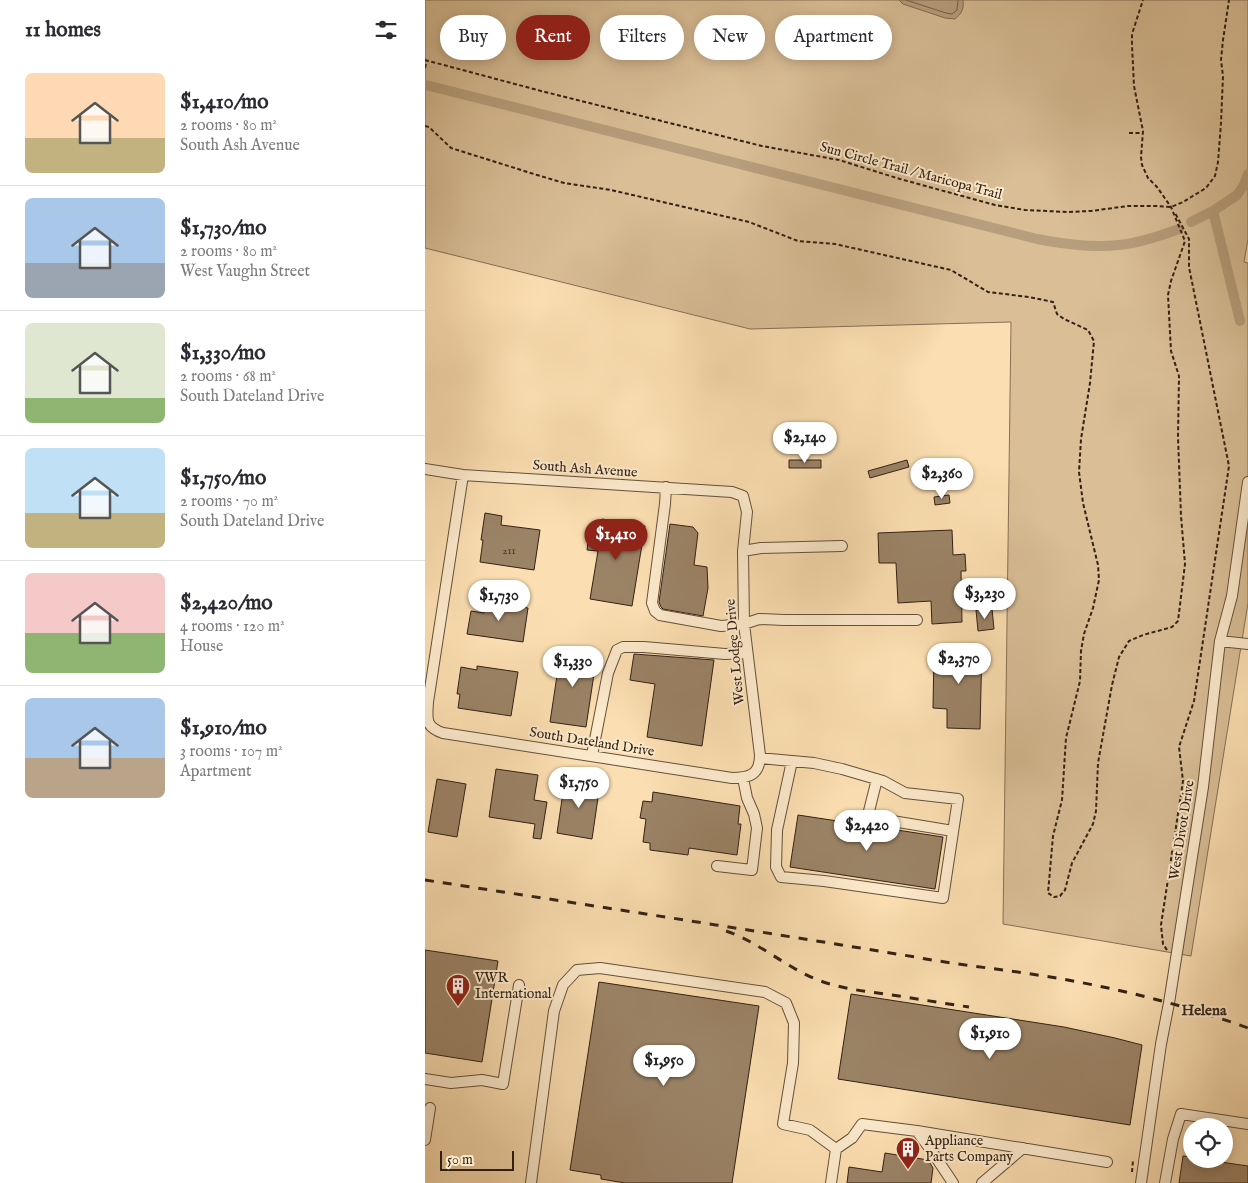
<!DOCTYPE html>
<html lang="en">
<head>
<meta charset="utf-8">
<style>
	:root { --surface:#fff; --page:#f7f7f7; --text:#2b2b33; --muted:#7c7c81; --line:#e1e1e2; --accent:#8f2418 }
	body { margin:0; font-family:"IM FELL English",serif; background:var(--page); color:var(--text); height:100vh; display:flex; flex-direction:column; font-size:19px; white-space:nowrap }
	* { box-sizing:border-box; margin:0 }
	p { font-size:16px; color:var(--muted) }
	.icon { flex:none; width:28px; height:28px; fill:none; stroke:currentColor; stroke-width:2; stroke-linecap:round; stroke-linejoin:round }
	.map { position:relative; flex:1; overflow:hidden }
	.drawer { display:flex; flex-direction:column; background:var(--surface); width:425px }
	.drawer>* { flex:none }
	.top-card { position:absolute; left:15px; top:15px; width:475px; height:45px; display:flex; gap:10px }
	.tools { position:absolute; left:758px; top:1118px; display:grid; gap:10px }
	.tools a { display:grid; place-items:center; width:50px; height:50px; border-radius:50%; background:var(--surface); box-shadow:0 2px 12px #0003; font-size:25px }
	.scale { position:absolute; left:15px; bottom:12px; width:74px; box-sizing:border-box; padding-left:5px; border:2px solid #322114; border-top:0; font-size:14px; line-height:18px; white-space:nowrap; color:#322114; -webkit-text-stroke:4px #fceacc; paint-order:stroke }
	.price { position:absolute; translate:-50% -42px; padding:0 11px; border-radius:18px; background:#fff; color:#222; font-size:16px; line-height:32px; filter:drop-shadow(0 1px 2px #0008) }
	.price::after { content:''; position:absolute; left:50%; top:30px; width:15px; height:11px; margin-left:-8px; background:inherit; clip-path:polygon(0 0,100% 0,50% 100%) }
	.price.on { background:var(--accent); color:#fff }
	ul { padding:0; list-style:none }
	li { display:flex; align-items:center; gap:15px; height:125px; padding:0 25px }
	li+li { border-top:1px solid var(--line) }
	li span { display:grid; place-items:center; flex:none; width:140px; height:100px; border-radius:8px; color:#555 }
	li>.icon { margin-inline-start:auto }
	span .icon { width:60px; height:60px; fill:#fffc; stroke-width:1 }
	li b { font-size:21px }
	h2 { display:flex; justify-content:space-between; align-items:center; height:60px; padding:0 25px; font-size:21px }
	.pill { padding:0 18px; border-radius:22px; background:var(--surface); box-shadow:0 2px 12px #0003; font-size:18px; line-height:45px }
	.pill.on { background:var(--accent); color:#fff }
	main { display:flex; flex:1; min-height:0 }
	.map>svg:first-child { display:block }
</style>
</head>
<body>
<main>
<section class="drawer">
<h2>11 homes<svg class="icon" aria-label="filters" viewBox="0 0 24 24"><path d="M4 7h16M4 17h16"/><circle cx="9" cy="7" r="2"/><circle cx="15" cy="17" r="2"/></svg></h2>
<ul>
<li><span style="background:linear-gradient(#ffd9b3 65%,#c2b280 0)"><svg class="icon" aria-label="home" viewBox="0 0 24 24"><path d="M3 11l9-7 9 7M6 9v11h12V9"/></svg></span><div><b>$1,410/mo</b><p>2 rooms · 80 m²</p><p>South Ash Avenue</p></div></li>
<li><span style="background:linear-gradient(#a9c7e8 65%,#9aa5b1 0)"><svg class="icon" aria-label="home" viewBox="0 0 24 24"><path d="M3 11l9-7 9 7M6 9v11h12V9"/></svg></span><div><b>$1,730/mo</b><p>2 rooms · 80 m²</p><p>West Vaughn Street</p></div></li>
<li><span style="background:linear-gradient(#dfe7d0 75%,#8fb573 0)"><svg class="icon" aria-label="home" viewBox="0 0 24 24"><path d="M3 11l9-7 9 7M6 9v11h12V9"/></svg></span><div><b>$1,330/mo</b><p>2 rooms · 68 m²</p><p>South Dateland Drive</p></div></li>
<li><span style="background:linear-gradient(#bfe0f5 65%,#c2b280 0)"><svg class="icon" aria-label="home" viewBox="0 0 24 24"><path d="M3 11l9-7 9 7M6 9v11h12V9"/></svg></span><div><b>$1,750/mo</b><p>2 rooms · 70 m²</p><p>South Dateland Drive</p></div></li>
<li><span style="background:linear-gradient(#f6c9c9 60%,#8fb573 0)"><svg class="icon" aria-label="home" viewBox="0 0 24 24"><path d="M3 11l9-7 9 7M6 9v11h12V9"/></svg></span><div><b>$2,420/mo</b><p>4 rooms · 120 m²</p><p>House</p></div></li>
<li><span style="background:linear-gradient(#a9c7e8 60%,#b9a48a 0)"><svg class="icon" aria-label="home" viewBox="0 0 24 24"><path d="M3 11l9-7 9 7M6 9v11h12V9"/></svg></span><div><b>$1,910/mo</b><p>3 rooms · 107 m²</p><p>Apartment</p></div></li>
</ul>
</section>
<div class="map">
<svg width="823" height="1183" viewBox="0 0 823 1183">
	<rect width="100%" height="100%" fill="#fbdeb1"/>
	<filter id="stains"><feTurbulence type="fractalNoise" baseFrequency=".004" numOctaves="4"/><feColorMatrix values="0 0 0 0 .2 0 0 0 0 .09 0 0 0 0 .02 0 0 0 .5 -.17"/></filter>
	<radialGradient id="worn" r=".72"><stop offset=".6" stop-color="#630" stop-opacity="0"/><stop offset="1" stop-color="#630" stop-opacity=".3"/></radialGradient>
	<path fill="#d9be96" stroke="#867055" d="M0,0H823V239L819,262L823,263V603L766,956L578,924L586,322L325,329L0,248Z"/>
	<path fill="#b79e7c" stroke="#826c52" d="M474,0H538C539,9 537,13 530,19L520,18L478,4Z"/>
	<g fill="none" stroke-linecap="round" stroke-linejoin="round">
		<path stroke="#746048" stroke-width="1" d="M481,0L521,13L527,14L532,10L533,0"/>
		<path stroke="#b79e7c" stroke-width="10" d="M1,85L612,239C639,244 666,248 694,245C714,243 735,236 754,229
			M788,211L815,321
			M766,222L788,211L812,195L819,185L823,174"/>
	</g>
	<path fill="#9b8366" stroke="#322114" d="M364,460H396V468H364Z
		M482,460L484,467L445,478L443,471Z
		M524,495L525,503L510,505L509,497Z
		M60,513L77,516L76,525L115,530L109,570L55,562L58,540H56Z
		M177,519L220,526L207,606L165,599L173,551L162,550L164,534H166L168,525L176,527Z
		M245,524L268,527L273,533L269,565L282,567L283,588L278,616L238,609L236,607L234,602Z
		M527,530L528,555L540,554L541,571H536L537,622L507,624L506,601L473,603L471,563H454L453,533Z
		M61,601L103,608L98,642L42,634L46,611L59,613Z
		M567,609L569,629L553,631L551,610Z
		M515,646L557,647L555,729L522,728V709L508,708L509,652Z
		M136,649L172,654L161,727L125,722Z
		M209,654L289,660L277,746L222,737L230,684L205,680Z
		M52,666L93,672L86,716L33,708L35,694H32L36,667L52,670Z
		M71,769L113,775L109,800L122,802L116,839L108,838L110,824L64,817Z
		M12,779L41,784L32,837L3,832Z
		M140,779L175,784L167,839L132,833Z
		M228,792L315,806L313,824H316L312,855L264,848L263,855L225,850V843L218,842L221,819L215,818L218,801L227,802Z
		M373,815L518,837L510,889L365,867Z
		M0,950L73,961L57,1062L0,1053Z
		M174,982L334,1006L307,1183H200L176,1179V1175L145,1170Z
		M426,994L639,1027L690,1038L717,1045L705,1125L413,1079Z
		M460,1153L503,1160L508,1168L506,1183H422L424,1167L457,1172Z
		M758,1156L766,1157V1159H775L823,1166V1183H754Z"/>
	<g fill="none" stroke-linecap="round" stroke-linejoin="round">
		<defs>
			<path id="minor" d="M0,469L38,475L307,492L318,496L322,512L318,551L319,624L335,755C335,775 324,778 307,778L18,733C0,727 2,719 3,702L38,475
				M241,487L240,504L227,603L230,611L235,615L296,626L319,624L334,619L359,620H492
				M318,551L336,548L417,546
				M795,641L823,644
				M167,755L183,673L192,650L198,647H219L300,654L322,653
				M335,758L389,763L417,769L458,781L480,793L533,799L518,898L399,881L356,877L351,867L352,830L367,761
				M452,779L444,811L449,818L528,831
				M292,866L327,870L332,828L329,814L322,798L318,778
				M0,1079L26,1083L57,1080L78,1084L94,985
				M492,1131L682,1162
				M0,1140L5,1108
				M106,1183L129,1011L138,985L152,970L175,968L340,992L361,1003L369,1023L368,1063L358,1124L385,1130L411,1149L427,1138L437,1124L492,1131L508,1153L528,1183
				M406,1183L411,1149
				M557,1183L598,1148
				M716,1183L736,1044L744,1003L778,787L795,641L807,596L823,482
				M740,1183L748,1139L756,1114L823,1124"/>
		</defs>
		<use href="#minor" stroke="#64503b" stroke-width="12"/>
		<path stroke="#322114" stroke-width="2" stroke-dasharray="4 2.5" stroke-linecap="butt" d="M0,60L120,92L337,146L414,160L475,179L570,205L600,210L642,212L666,211L703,206H731L746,207L758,202L781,188L790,176L793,162L796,123L798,76L796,60L798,40L804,0
			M0,68L2,60
			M0,126L4,127L26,148L112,175L139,183L186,190L324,222L373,241L410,244L526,270L563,292L604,297L628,302L632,314L639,319L663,330L669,341L665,383L656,439L654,472L658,503L673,565L674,580L668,608L659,634L656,651L655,681L641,738L637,800L628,836L623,893L629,897L635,896L640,890L647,863L668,824L671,811L673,763L687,685L694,657L704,641L718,635L747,627L753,621L760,564L756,516L753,437L754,376L746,351L743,295L746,281L760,241L746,207L732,187L723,178L717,165L716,157L718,131L709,86L707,45V34L718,0
			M704,133H717
			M742,950L738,944L736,925L758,781L754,747L769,701L804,466L764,267V239L750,213
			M707,1172L708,1160"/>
		<use href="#minor" stroke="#fceacc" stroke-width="10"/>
		<path stroke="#322114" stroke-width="3" stroke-dasharray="9 9" stroke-linecap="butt" d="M0,880C163,905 327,930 490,957C533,965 576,969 619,976C688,987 757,1004 823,1028
			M301,931C334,942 360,967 393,980C414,988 437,991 460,994C488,998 516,1003 544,1007"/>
	</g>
	<defs>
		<symbol id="building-pin" viewBox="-11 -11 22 30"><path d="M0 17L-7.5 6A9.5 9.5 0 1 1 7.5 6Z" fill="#8f2418" stroke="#fceacc"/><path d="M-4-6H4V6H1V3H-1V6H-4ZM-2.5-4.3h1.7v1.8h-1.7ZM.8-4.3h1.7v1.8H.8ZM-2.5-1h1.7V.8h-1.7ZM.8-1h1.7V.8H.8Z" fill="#fff"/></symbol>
	</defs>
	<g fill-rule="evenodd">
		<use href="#building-pin" x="19" y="972" width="28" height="38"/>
		<use href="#building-pin" x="469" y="1135" width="28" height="38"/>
	</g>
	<g text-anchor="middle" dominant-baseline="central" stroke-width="4" stroke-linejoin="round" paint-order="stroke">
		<g font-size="11" fill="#4c3a28">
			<text x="84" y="551">211</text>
		</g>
		<g font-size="14" fill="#322114" stroke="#fceacc">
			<text transform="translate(486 171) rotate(15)">Sun Circle Trail / Maricopa Trail</text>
			<text transform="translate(160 469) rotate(4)">South Ash Avenue</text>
			<text transform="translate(310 652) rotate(-95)">West Lodge Drive</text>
			<text transform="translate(167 742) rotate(9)">South Dateland Drive</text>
			<text transform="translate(757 830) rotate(-81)">West Divot Drive</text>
		</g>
		<g font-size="14" fill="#322114" stroke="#fceacc" text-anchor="start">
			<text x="50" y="978">VWR<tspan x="50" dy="16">International</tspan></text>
			<text x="500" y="1141">Appliance<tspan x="500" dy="16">Parts Company</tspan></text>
		</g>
		<g font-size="15" font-weight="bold" fill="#322114" stroke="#fceacc">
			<text x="779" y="1010">Helena</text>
		</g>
	</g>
	<rect width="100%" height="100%" filter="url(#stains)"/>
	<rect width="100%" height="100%" fill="url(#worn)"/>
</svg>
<div class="tools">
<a><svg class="icon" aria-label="locate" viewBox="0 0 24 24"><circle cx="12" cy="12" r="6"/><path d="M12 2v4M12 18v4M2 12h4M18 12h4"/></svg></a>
</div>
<div class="scale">50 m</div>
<b class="price" style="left:380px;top:464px">$2,140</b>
<b class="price" style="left:517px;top:500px">$2,360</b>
<b class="price on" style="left:191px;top:561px">$1,410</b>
<b class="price" style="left:560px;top:620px">$3,230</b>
<b class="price" style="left:74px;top:622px">$1,730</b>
<b class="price" style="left:534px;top:685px">$2,370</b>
<b class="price" style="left:148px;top:688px">$1,330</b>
<b class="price" style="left:154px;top:809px">$1,750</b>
<b class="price" style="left:442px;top:852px">$2,420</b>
<b class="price" style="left:565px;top:1060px">$1,910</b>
<b class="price" style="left:239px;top:1087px">$1,950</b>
<div class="top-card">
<a class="pill">Buy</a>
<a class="pill on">Rent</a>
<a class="pill">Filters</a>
<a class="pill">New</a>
<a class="pill">Apartment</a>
</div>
</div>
</main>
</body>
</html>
